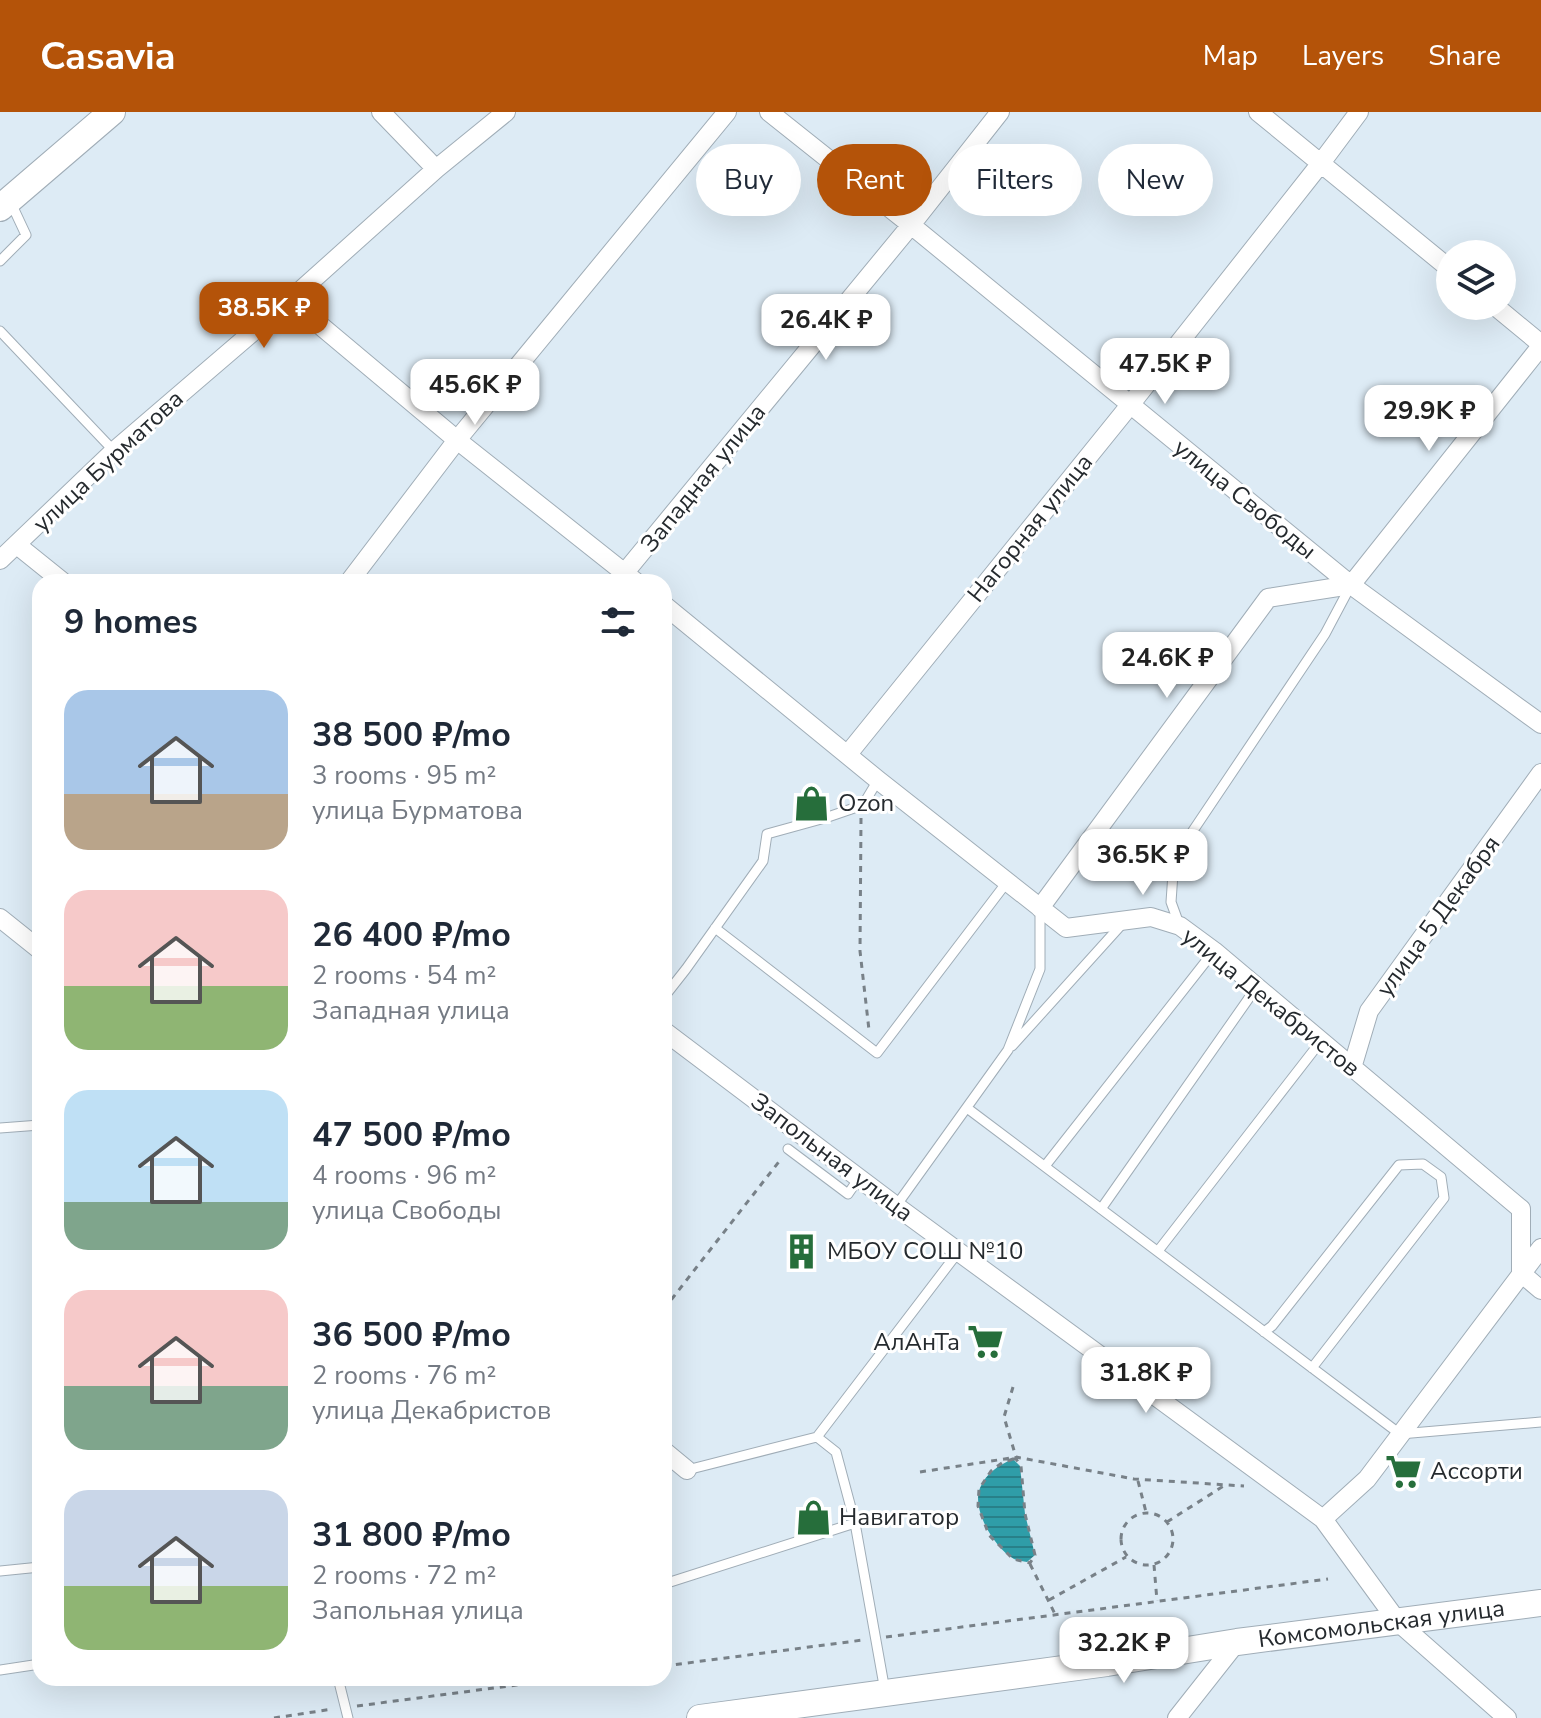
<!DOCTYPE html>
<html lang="en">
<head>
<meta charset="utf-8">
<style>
	:root { --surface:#fff; --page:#f6f6f7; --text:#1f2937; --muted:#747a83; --accent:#b45309 }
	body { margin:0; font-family:"Nunito Sans",sans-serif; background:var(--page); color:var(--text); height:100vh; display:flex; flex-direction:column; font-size:30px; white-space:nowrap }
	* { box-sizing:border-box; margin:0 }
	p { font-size:26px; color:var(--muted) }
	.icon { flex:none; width:44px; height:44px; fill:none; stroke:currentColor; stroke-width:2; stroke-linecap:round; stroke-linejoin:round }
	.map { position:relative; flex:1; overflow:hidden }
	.drawer { position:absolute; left:32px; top:462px; width:640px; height:1112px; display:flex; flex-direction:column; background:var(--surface); border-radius:24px; box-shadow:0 8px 32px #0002 }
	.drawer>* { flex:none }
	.guide { position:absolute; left:696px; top:32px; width:724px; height:72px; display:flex; gap:16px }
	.tools { position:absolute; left:1436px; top:128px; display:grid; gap:16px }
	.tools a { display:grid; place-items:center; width:80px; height:80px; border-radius:50%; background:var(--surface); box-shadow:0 8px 32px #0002; font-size:40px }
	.price { position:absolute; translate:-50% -68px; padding:0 18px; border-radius:16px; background:#fff; color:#222; font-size:26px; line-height:52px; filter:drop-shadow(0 2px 4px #0008) }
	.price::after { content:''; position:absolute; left:50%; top:48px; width:24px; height:18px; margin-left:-12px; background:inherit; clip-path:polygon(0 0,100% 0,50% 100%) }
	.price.active { background:var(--accent); color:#fff }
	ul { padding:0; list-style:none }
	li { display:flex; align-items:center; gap:24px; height:200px; padding:0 32px }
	li span { display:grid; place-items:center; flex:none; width:224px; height:160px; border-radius:24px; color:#555 }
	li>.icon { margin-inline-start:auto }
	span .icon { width:96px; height:96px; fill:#fffc; stroke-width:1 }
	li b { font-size:34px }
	h2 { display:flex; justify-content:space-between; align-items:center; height:96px; padding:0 32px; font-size:34px }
	.pill { padding:0 28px; border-radius:36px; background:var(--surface); box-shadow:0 8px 32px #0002; font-size:28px; line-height:72px }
	.pill.active { background:var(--accent); color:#fff }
	header { display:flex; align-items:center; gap:48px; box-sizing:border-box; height:112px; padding:0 40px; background:var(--accent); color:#fff }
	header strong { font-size:38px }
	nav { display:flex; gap:44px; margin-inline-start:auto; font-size:28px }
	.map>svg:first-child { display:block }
</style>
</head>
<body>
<header>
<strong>Casavia</strong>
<nav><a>Map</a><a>Layers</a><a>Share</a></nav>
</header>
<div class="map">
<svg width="1541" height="1606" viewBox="0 0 1541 1606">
	<defs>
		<pattern id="water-rules" width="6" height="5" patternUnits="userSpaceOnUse" patternTransform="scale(2)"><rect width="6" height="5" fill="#2f9da8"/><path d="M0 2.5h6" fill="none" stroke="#288089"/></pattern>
	</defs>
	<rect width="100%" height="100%" fill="#ddebf5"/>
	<path fill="url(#water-rules)" d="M1013,1347L1020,1354L1025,1402L1035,1443L1027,1450C1022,1449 1018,1449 1014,1447C995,1437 971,1397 980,1376C986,1361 999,1353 1013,1347Z"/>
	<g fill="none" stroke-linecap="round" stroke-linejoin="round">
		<defs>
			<path id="service" d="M0,149L26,123L11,91
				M0,219L114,339
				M1179,812L1171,790L1174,747L1325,522L1351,473
				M715,816L877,941L1007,770
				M664,885L686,857L763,749L767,722L825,706L863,693L878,668
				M1012,934L1123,811
				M967,996L1400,1322L1541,1310
				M0,1016L40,1013
				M788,1037L848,1082L859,1066
				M1045,1054L1214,839
				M896,1094L1008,938L1040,857V796
				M1101,1097L1256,876
				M1158,1139L1321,929
				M1264,1220L1272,1214L1399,1053L1423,1052L1441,1065L1444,1086L1312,1256
				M817,1325L836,1340L855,1411L885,1579
				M687,1358L817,1325L959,1139
				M0,1459L40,1455
				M664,1472L855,1411
				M0,1558L40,1552
				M338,1566L348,1606"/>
			<path id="minor" d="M381,0L436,57
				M769,0L911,113L1351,473L1541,612
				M1258,0L1450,157
				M290,188L457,328L636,470
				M1495,194L1541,232
				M17,433L63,470
				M0,448L114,339L290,188L436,57L506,0
				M349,470L457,328L727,0
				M617,470L911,113L1000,0
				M664,493L878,668L1066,816L1151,805L1180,814L1214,839L1521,1097V1161L1541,1178
				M848,642L1130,293L1321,51L1359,0
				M1040,796L1268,486L1351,473L1541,234
				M0,806L40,838
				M664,919L896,1094L1323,1407L1398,1510L1507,1606
				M1352,956L1369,899L1541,661
				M664,1339L687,1358
				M1323,1407L1367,1367L1541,1136
				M1177,1606L1237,1530"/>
			<g id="secondary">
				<path d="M0,96L112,0"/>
				<path id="s1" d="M700,1606L1107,1551L1237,1530L1541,1491"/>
			</g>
		</defs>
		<use href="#service" stroke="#a0adb7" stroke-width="11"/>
		<use href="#minor" stroke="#a0adb7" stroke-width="20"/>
		<use href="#secondary" stroke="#a0adb7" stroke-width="28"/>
		<path stroke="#788188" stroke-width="3" stroke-dasharray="6 6" stroke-linecap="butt" d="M861,706L860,839L869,918
			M664,1197L781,1047
			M1013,1275L1004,1305L1016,1345L1134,1367L1244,1374
			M1013,1347H1016L1021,1354L1025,1402L1035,1443L1030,1451L1013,1447L989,1423L978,1394L979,1377L991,1359L1002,1351Z
			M920,1360L1011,1346
			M1138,1369L1146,1400
			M1121 1427a26 26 0 1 1 52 0a26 26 0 1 1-52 0Z
			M1167,1410L1225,1373
			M1030,1452L1055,1502
			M1154,1453L1157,1489
			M1049,1488L1126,1445
			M886,1525L1328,1467
			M664,1554L863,1528
			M357,1594L570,1566
			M274,1606L333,1597"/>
		<use href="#service" stroke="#fff" stroke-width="9"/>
		<use href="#minor" stroke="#fff" stroke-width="18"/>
		<use href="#secondary" stroke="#fff" stroke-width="26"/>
	</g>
	<defs>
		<symbol id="shop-bare" viewBox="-9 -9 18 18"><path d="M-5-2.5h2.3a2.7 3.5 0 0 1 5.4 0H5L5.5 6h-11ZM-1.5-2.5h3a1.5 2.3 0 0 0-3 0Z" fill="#266e3b" stroke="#fff" stroke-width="2.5" paint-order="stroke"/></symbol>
		<symbol id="building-bare" viewBox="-9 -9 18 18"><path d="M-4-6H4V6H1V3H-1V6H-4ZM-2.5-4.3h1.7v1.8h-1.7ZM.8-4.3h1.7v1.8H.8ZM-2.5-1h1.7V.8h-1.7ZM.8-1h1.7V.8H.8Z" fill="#266e3b" stroke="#fff" stroke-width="2.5" paint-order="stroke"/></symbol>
		<symbol id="supermarket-bare" viewBox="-9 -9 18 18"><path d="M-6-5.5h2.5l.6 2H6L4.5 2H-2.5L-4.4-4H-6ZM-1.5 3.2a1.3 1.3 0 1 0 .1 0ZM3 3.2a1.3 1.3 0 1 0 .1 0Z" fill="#266e3b" stroke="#fff" stroke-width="2.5" paint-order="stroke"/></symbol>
	</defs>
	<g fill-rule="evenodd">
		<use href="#shop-bare" x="786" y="666" width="51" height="51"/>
		<use href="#building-bare" x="776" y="1114" width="51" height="51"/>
		<use href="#supermarket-bare" x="960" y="1204" width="51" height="51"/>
		<use href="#supermarket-bare" x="1378" y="1334" width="51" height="51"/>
		<use href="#shop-bare" x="788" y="1380" width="51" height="51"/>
	</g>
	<g text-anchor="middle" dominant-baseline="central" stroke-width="6" stroke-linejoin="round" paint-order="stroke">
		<g font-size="24" fill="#252a2e" stroke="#fff">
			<text transform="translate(108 349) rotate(-43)">улица Бурматова</text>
			<text transform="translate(703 366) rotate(-51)">Западная улица</text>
			<text transform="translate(1245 387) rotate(39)">улица Свободы</text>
			<text transform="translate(1030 416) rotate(-51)">Нагорная улица</text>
			<text transform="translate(1438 804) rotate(-54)">улица 5 Декабря</text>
			<text transform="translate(1271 890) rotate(39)">улица Декабристов</text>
			<text transform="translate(832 1045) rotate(37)">Запольная улица</text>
			<text stroke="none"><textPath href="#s1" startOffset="688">Комсомольская улица</textPath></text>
		</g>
		<g font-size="24" fill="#252a2e" stroke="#fff" text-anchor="start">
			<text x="838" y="691">Ozon</text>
			<text x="827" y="1139">МБОУ СОШ №10</text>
			<text x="960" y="1230" text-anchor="end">АлАнТа</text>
			<text x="1430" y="1359">Ассорти</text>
			<text x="839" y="1405">Навигатор</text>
		</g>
	</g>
</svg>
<div class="tools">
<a><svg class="icon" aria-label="layers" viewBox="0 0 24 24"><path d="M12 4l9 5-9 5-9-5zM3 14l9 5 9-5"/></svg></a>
</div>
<b class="price active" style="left:264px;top:238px">38.5K ₽</b>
<b class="price" style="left:826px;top:250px">26.4K ₽</b>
<b class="price" style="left:1165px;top:294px">47.5K ₽</b>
<b class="price" style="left:475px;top:315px">45.6K ₽</b>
<b class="price" style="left:1429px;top:341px">29.9K ₽</b>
<b class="price" style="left:1167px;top:588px">24.6K ₽</b>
<b class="price" style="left:1143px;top:785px">36.5K ₽</b>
<b class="price" style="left:1146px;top:1303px">31.8K ₽</b>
<b class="price" style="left:1124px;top:1573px">32.2K ₽</b>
<div class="guide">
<a class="pill">Buy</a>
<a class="pill active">Rent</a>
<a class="pill">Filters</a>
<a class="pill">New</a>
</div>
<section class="drawer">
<h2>9 homes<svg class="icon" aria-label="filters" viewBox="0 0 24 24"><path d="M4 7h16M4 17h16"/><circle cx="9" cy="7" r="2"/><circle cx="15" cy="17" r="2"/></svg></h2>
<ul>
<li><span style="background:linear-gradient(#a9c7e8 65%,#b9a48a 0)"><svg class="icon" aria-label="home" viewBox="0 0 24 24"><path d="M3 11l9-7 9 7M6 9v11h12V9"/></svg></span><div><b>38 500 ₽/mo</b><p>3 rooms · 95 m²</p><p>улица Бурматова</p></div></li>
<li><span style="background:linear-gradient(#f6c9c9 60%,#8fb573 0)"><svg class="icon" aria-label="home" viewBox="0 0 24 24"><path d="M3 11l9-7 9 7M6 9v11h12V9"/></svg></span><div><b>26 400 ₽/mo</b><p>2 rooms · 54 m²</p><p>Западная улица</p></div></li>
<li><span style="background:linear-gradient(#bfe0f5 70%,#7fa58c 0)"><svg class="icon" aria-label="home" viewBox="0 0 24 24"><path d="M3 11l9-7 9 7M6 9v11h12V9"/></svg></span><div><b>47 500 ₽/mo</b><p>4 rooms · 96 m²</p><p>улица Свободы</p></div></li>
<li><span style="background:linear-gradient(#f6c9c9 60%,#7fa58c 0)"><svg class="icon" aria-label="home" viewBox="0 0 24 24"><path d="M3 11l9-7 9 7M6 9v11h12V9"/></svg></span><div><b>36 500 ₽/mo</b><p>2 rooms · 76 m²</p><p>улица Декабристов</p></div></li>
<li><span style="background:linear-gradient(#c9d6e8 60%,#8fb573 0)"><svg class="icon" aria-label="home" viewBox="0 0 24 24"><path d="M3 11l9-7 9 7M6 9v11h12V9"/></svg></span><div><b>31 800 ₽/mo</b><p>2 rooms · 72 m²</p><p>Запольная улица</p></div></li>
</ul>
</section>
</div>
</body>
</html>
